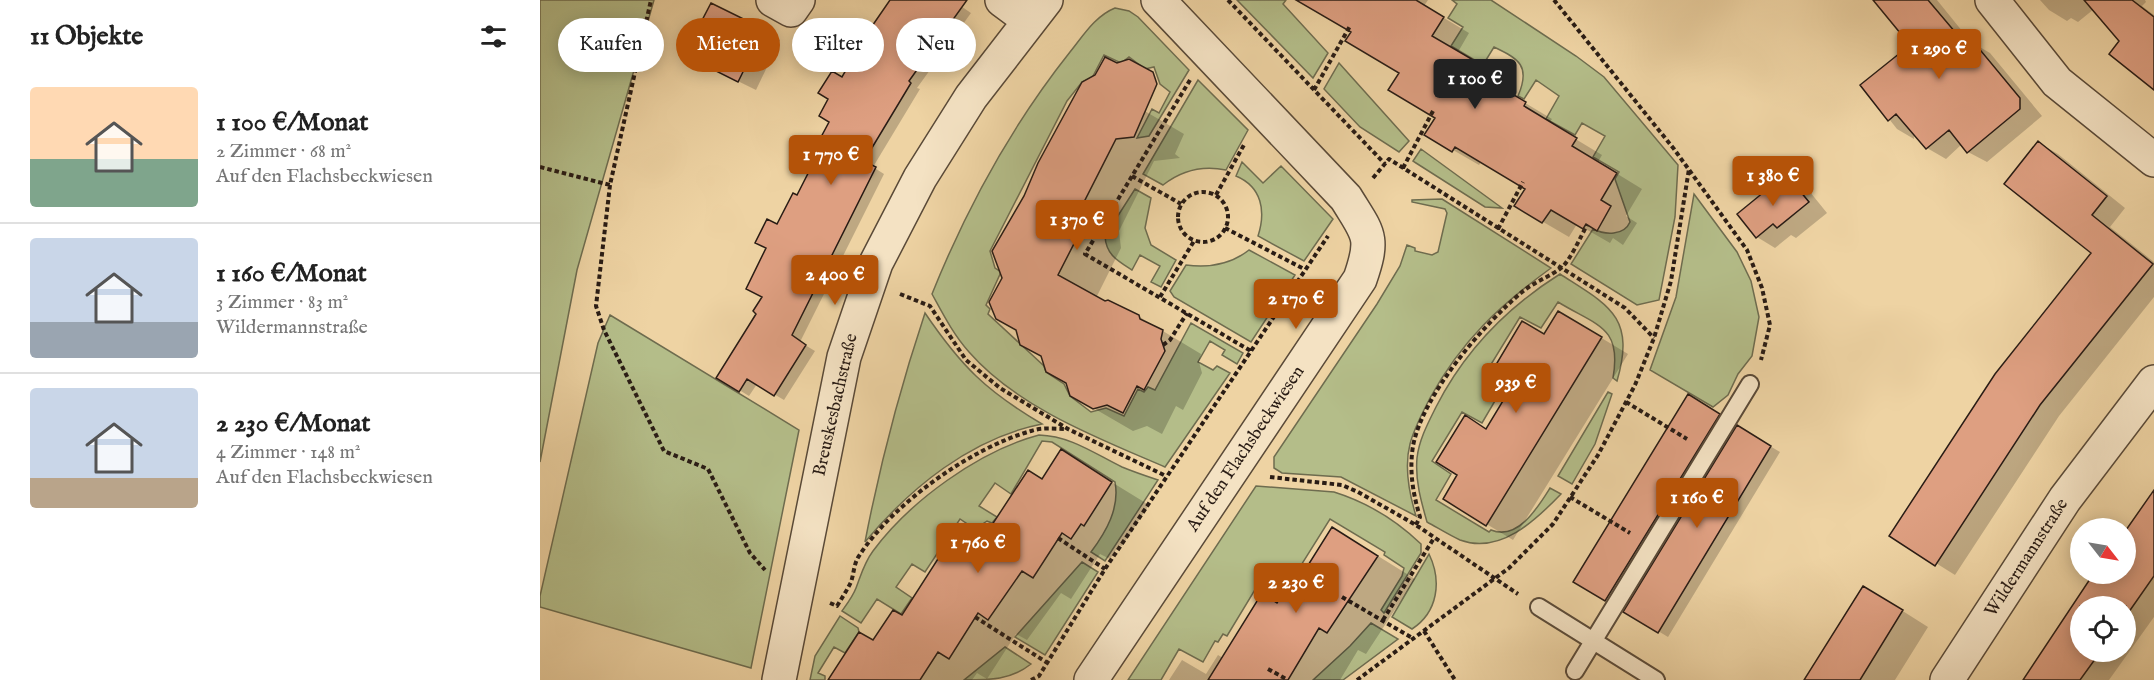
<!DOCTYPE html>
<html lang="de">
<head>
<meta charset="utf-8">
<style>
	:root { --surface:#fff; --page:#f6f6f6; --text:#222; --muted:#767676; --line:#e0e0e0; --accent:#b45309 }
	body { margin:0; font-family:"IM FELL English",serif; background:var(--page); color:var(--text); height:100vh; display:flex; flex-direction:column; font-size:22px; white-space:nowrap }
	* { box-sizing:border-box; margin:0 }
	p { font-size:20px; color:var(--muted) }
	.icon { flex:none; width:33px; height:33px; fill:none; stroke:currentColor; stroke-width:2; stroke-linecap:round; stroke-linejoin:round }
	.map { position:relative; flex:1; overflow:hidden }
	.sheet { display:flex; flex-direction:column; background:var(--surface); width:540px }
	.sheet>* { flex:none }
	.banner { position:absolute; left:18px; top:18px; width:570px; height:54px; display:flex; gap:12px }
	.needle { width:39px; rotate:121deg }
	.controls { position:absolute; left:1530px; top:518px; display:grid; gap:12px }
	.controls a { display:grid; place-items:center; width:66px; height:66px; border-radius:50%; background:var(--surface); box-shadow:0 3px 15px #0003; font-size:30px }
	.price { position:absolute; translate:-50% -51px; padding:0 14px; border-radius:6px; background:var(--accent); color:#fff; font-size:20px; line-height:39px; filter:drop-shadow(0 2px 3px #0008) }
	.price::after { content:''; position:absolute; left:50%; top:36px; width:18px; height:14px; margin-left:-9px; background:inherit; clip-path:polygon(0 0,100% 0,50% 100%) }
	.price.active { background:#222; color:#fff }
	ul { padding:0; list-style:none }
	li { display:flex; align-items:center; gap:18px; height:150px; padding:0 30px }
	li+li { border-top:2px solid var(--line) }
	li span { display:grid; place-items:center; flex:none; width:168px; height:120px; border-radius:6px; color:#555 }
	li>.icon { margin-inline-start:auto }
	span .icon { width:72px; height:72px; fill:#fffc; stroke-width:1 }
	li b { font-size:26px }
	h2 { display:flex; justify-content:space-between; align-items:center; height:72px; padding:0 30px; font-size:26px }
	.chip { padding:0 21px; border-radius:27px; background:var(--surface); box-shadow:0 3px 15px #0003; font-size:21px; line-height:54px }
	.chip.active { background:var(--accent); color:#fff }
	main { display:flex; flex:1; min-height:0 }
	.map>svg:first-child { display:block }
</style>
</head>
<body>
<main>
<section class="sheet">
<h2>11 Objekte<svg class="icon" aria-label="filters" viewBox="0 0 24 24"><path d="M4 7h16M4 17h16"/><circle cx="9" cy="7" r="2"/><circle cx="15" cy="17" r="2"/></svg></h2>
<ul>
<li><span style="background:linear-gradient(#ffd9b3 60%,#7fa58c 0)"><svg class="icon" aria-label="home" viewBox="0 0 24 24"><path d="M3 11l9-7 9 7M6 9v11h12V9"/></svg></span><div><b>1 100 €/Monat</b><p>2 Zimmer · 68 m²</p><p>Auf den Flachsbeckwiesen</p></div></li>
<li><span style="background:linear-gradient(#c9d6e8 70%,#9aa5b1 0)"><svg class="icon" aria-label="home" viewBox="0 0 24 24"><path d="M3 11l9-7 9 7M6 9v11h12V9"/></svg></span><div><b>1 160 €/Monat</b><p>3 Zimmer · 83 m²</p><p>Wildermannstraße</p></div></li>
<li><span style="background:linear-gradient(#c9d6e8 75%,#b9a48a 0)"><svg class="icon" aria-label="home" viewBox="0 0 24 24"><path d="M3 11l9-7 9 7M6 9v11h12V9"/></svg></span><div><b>2 230 €/Monat</b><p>4 Zimmer · 148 m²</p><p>Auf den Flachsbeckwiesen</p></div></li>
</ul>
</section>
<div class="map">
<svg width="1614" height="680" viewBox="0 0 1614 680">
	<rect width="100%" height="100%" fill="#eed3a3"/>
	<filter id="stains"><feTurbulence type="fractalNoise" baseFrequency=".00333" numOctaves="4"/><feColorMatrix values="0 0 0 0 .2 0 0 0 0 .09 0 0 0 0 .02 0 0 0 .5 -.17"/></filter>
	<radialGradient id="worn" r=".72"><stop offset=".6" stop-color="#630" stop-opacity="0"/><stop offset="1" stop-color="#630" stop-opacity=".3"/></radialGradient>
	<path fill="#b4bd89" stroke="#6e6c4f" stroke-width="1.5" d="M0,0H114L37,270L0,462Z
		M697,0H746L743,4L788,53L773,78Z
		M912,0H951L1036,56L1064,77L1138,165L1135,217L1119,300L1097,305L1031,264L1053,229C1065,235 1084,236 1090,222L1075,179L1079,172L1053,157L1065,136L1042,123L1035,135L1006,119L1019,96L996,80L984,99L978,96C991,66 979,59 954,47L943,65L911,46L923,27L908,18L917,4Z
		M575,8L589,11L598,17L649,70L609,136L597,138L612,109L619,113L630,92L620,84L614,67L605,69L589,57L581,63L564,55L552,78L542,82L527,101L450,251L455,268L461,272L446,305L450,309L448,314L504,366L506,372L524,384L530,396L551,412L566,408L584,416L598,389L604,392L608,387L615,390L651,323L703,353L697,364L682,355L685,350L670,341L658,362L673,370L677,366L690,373L625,467C558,438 478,408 429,352C413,334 403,314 392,294C427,207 472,125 530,52C543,36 555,16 575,8Z
		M799,63L869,141L859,152L820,127L784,89Z
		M658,80L708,130L686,170C662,165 642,170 623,185L603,174Z
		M881,149L962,208L945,207L876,163L873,161Z
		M702,162L723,183L741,166L793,219L764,261L718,236C726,211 722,187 696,176Z
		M595,189L611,198L605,228L611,245L636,260L621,287L611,282L620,266L600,255L592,270C578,261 566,255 565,236Z
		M1154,194L1197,252L1211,281L1219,317L1212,356L1198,374L1188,395L1173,407L1110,370L1136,297Z
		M902,199L1011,268C959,306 922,340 890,398C883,412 874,428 870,444C864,467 869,493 876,516L801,477L742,473L734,468V457L837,304L860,266L867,245L875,248V251L892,255L898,252L907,213L905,209L872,202V200Z
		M709,250L755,275L711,342L634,297L630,291L646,265C669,268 690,265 709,250Z
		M1020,274C1068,305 1096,316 1077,381L1073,378C1082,326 1057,326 1018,302L1001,328L980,317L950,366L969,377L942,423L922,412L892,461L911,474L896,500L949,532L951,530C978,541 998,507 1010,488L1021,494C996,520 960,555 920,540C909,535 898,528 887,522C881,501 875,480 877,458C879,440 888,423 896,407C925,350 966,308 1020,274Z
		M385,313C421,366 446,391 502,424C431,438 370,488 325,542C340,464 360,388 385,313Z
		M70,315L259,430L211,668L0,607V596L58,343Z
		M1068,392L1072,394L1055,444L1032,484L1018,476Z
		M499,435C531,436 555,454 582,467C594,472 606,476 618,480L565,561L551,552C566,532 580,508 575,482L512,442L502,441L471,494L455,483L439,506L457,517L452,523L447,521L435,529L420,519L385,572L372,564L356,587L372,598L361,614L337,599L321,623L302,611C307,604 313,596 316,588C321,575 324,563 333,551C370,501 439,451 499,435Z
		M716,486L794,492C826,502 857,521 881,544V553L844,613L841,610L862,576L864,568L844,555L845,552L790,519L760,567L756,564L750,574L747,573L736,593L719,583L687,636L683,634L678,642L675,641L663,662L639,649L621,680H588Z
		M889,554C902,581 898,612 872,629L852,617Z
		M542,562L558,572L505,655L475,637Z
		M300,616L318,628L319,632L305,653L294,647L278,673L285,676V680H270L275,656Z
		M831,623L858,639L803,680H773L810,646Z
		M465,647L491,664C471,680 450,680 424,680Z"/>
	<path fill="#0003" fill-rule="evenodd" d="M357,0H412L431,13L377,88L380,89L333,167L344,174L260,342L275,351L244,400L217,384L209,396L178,377L218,313L224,297L238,226L258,197L285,141L303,79Z
		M769,0H888L884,6L929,33L918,52L972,85L967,92L1012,119L1009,123L1062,155L1058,162L1102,189L1086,216L1097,223L1083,245L1073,238L1070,243L1037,224L1029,237L976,206L987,188L942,161L939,165L887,135L897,118L861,73L813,31Z
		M1335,0H1397L1431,42L1450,53L1502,116L1447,162L1428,152L1422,144L1406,159L1387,148L1374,133V139L1357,129L1322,85L1372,45Z
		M1500,0H1605L1606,2L1602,6L1614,15V88L1581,41L1554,9L1538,22L1531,18L1527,21L1509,10Z
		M172,5L240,40L216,90L163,64Z
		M586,100L644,134L635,154L640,158L614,161L579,231L581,248L556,298L598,316L661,354L659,362L662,373L643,410L636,406L622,434L607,426L593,431L531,395L527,382L502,356L481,344Z
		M1499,143L1518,154L1585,208L1570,227L1614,262V297L1519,416L1415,575L1351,535L1553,253Z
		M1247,176L1266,187L1287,213L1256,238L1251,235L1235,248L1217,237Z
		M1045,328L1088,354L973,540L905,499L1005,336Z
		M1148,396L1188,420L1075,605L1035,581Z
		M1198,427L1240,452L1128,637L1085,611Z
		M521,451L609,505L582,546L579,545L570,559L560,554L531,599L521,593L487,640L476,634L447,679L437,673L432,680H290L362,617L447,536L503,480Z
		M1614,491V617L1569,680H1484L1556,573H1586V531ZM1540,606H1586V651H1540Z
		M830,551L875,579L826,654L818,650L800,680H629L642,660L666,674L678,655L683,658L756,588Z
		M1350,603L1388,627L1355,680H1266Z"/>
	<path fill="#de9f81" stroke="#291c15" stroke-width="1.5" d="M350,0H427L369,81L371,83L324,161L336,167L252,335L266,345L234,396L207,379L199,392L176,378L216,314L213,311L222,297L206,289L226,248L215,243L227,219L237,224L253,193L257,195L284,142L280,139L289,122L279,116L288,99L278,93L292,71L302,77L328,32Z
		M756,0H876L904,17L892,36L947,68L942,76L986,102L984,106L1037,138L1032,146L1077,173L1061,200L1071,206L1057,231L1046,224L1043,229L1011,210L1002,223L974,206L985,189L915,147L912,152L884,135L895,118L848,90L859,73L805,41L811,32Z
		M1333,0H1388L1421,39L1428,44L1432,40L1480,98V109L1427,153L1409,130L1386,149L1356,114L1348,121L1320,85L1370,45Z
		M1544,0H1592L1614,17V90L1569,54L1579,41Z
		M171,3L224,29L198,82L144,55Z
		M565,57L577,63L589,59L613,72L617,84L594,137L576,139L541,208L543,226L518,275L565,301L568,300L599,315L600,319L623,330L621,339L625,351L604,390L597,386L583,413L567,405L553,409L530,396L526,383L506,372L501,356L480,345L476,330L456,319L449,302L462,278L452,251L484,196L498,163L542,82L555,75Z
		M1498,141L1567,196L1552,215L1613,264L1500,405L1395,566L1349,536L1455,374L1551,253L1464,184Z
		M1246,174L1269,202L1237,228L1233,224L1216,238L1197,214Z
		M1018,311L1062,337L946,526L903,499L917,475L896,462L925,415L946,429L975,381L954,368L982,321L1004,334Z
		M1148,394L1180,414L1065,601L1033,582Z
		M1197,425L1231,446L1118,633L1083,612Z
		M521,449L572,482L544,526L541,524L531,539L522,533L493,578L482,571L448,620L438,613L409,659L398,652L380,680H288L319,632L333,640L353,610L362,615L403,551L417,560L437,529L446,534L488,470L502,479Z
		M1614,490V576L1586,616V606H1540V651H1561L1540,680H1483L1554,573H1586V530Z
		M792,527L838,556L787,633L779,628L748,680H668L722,593L737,603L749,583L755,586Z
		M1323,586L1363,610L1320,680H1264Z"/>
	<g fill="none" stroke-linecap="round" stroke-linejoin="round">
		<defs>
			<path id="service" d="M999,607L1116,680
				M1035,671L1210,384"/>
			<path id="minor" d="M233,0L251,10L258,0
				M462,0L489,20
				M1452,0L1517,82L1614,160
				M239,680L304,357L336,263L380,178L431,97L506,0
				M551,680L820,279C835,236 828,234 806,198L618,0"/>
			<path id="tertiary" d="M1407,680L1525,499L1614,382"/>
		</defs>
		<use href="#service" stroke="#5a4a38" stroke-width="20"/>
		<use href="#minor" stroke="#5a4a38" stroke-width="36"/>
		<use href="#tertiary" stroke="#5a4a38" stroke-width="36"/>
		<path stroke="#291c15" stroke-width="4" stroke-dasharray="4.5 3" stroke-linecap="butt" d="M688,0L845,164
			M1014,0L1134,149L1207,250L1222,288L1230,325L1221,360
			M650,80L545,254L711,351
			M774,90L810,26
			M0,167L70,185L111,0
			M863,168L893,111
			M592,176L641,204
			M833,178L849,159L1085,308L1114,338
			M70,185L56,306L64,330L124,451L168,469L210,553L225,570
			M638 217a25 25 0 1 1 50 0a25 25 0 1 1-50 0Z
			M676,195L705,143
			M685,228L764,269
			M958,229L983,182
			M360,294L390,306L426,360L460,388L528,429L626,476
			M620,297L654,241
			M623,345L630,340L647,313
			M1086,402L1147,439
			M730,477L802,485L818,492L876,525L978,594
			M1030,497L1090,533
			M876,525L880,517C873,494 869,471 873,446C883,394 943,325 982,292C994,282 1011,276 1021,268C1030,261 1041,236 1047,225
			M518,538L565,569
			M802,597L874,639
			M290,603L297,606C302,598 307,590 311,582C314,573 314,563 319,556C353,503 431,448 491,431C502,427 516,429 528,429
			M435,617L506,662
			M843,620L894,538
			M884,631L915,680
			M728,669L748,680
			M491,680L499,676L565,569L788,236
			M817,680L969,568L1013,524L1058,455L1095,385L1114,338L1131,281L1149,169"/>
		<use href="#service" stroke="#f4e2c3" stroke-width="16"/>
		<use href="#minor" stroke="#f4e2c3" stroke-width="33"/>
		<use href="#tertiary" stroke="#f4e2c3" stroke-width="33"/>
	</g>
	<g text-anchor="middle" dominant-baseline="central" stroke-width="4.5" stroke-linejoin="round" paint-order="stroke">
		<g font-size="18" fill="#291c15" stroke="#f4e2c3">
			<text transform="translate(296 405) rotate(-77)">Breuskesbachstraße</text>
			<text transform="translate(706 449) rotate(-56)">Auf den Flachsbeckwiesen</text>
			<text transform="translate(1487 558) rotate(-57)">Wildermannstraße</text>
		</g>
	</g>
	<rect width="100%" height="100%" filter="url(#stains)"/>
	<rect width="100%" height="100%" fill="url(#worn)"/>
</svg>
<div class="controls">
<a><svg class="needle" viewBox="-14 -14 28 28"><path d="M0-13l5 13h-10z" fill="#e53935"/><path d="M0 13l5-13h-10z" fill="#767676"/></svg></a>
<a><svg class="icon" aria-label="locate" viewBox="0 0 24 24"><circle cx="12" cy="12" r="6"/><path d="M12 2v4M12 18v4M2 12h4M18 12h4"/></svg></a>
</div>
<b class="price" style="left:1399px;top:80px">1 290 €</b>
<b class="price active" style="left:935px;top:110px">1 100 €</b>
<b class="price" style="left:291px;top:186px">1 770 €</b>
<b class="price" style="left:1233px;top:207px">1 380 €</b>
<b class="price" style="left:537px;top:251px">1 370 €</b>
<b class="price" style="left:295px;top:306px">2 400 €</b>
<b class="price" style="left:756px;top:330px">2 170 €</b>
<b class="price" style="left:976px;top:414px">939 €</b>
<b class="price" style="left:1157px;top:529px">1 160 €</b>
<b class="price" style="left:438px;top:574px">1 760 €</b>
<b class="price" style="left:756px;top:614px">2 230 €</b>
<div class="banner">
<a class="chip">Kaufen</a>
<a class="chip active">Mieten</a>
<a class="chip">Filter</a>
<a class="chip">Neu</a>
</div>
</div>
</main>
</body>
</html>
